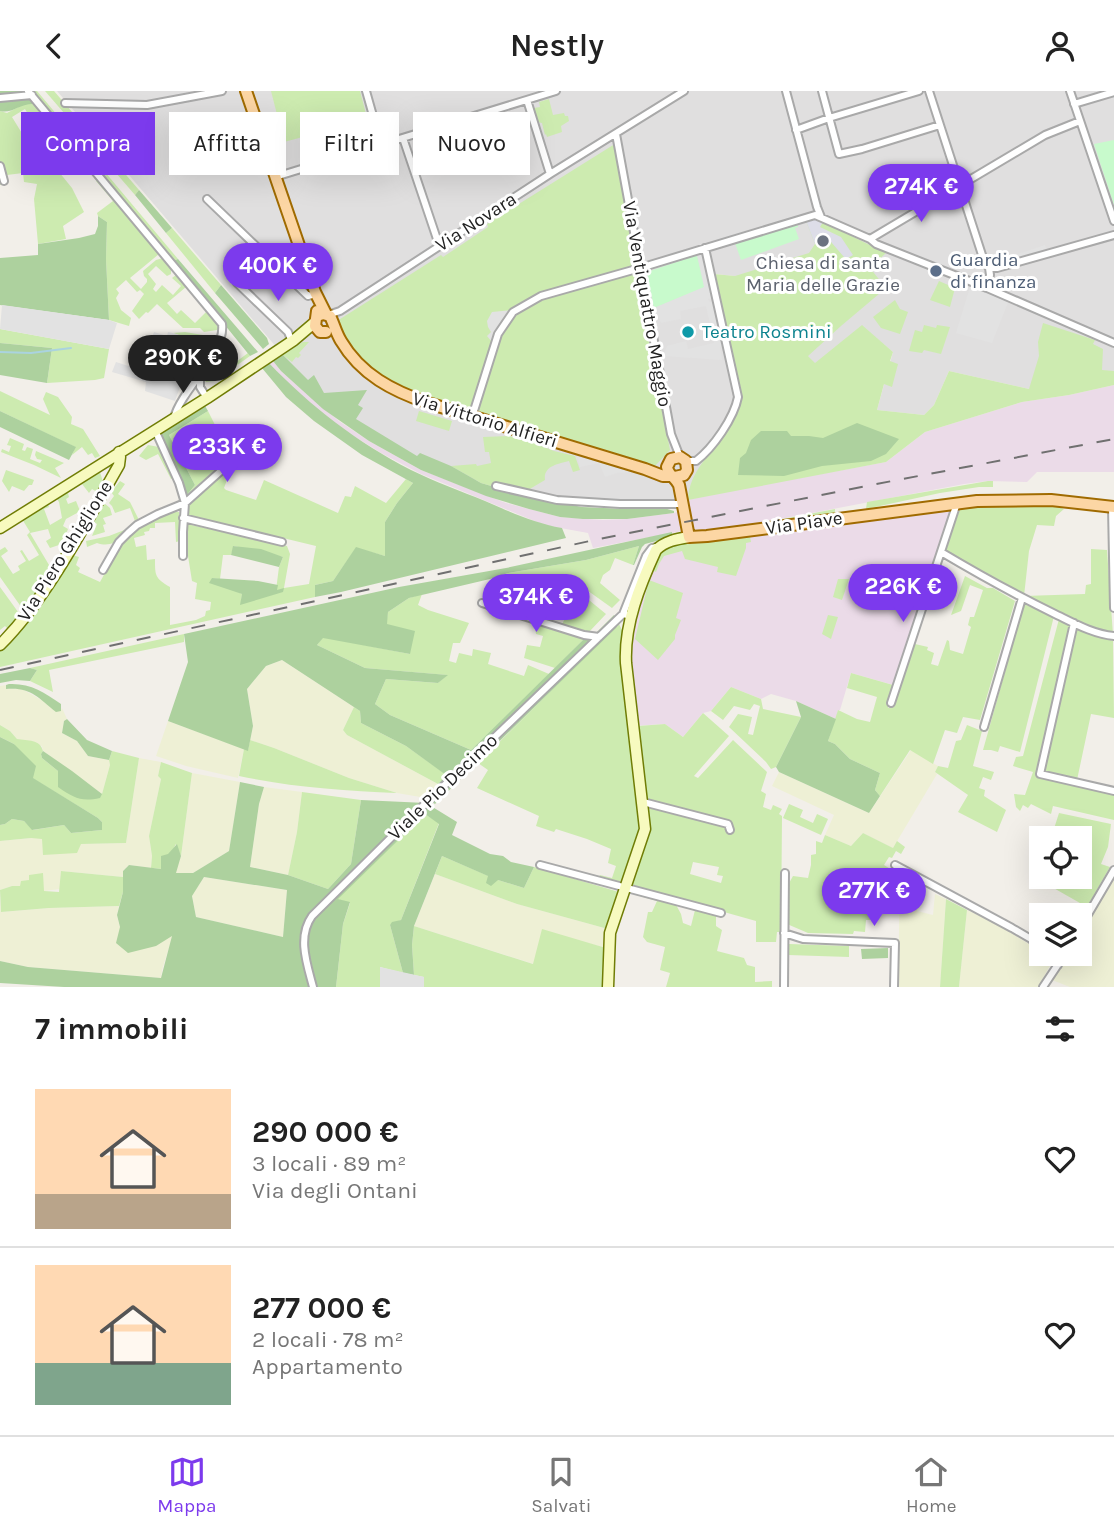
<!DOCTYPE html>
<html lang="it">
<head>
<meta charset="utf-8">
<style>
	:root { --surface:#fff; --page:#f2f2f2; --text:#222; --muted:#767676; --line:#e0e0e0; --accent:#7c3aed }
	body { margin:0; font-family:Karla,sans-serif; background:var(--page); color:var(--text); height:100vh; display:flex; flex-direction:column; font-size:26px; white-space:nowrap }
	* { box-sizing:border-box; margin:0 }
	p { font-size:23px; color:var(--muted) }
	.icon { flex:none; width:38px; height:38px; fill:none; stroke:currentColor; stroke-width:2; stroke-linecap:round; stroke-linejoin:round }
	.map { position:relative; height:896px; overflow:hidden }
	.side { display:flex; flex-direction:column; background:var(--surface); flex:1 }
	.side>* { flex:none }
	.banner { position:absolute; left:21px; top:21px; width:700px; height:63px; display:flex; gap:14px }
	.fabs { position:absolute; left:1029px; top:735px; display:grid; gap:14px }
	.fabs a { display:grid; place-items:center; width:63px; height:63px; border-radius:0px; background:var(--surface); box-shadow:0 7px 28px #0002; font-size:35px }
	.price { position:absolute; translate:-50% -60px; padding:0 16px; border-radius:24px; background:var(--accent); color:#fff; font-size:23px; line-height:46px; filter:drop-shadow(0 2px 4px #0008) }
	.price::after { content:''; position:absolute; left:50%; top:42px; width:21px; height:16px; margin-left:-10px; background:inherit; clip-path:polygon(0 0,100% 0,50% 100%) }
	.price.selected { background:#222; color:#fff }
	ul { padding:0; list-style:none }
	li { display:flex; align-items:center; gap:21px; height:175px; padding:0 35px }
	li+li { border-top:2px solid var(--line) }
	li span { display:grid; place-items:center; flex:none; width:196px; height:140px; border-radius:0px; color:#555 }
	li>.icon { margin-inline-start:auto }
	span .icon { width:84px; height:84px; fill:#fffc; stroke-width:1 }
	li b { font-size:30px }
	h2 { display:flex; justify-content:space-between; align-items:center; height:84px; padding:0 35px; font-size:30px }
	.pill { padding:0 24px; border-radius:0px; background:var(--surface); box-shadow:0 7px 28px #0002; font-size:24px; line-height:63px }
	.pill.selected { background:var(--accent); color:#fff }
	header { display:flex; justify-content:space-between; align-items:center; height:91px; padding:0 35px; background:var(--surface); font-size:32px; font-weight:600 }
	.tabs { display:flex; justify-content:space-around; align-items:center; height:98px; border-top:2px solid var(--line); background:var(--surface); font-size:19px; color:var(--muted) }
	.tabs a { display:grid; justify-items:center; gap:4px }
	.tabs .selected { color:var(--accent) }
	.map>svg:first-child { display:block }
</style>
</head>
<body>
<header><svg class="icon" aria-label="back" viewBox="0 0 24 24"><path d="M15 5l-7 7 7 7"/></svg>Nestly<svg class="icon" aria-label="person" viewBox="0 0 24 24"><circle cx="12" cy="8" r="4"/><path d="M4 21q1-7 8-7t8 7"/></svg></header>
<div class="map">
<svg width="1114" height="896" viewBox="0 0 1114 896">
	<rect width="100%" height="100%" fill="#f2efe9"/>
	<path fill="#e0dfdf" d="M57,0H1114V282L1029,298L949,280L934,314L924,324L877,319L893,261L862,235L815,273L735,185L715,183L738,306L728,377L678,412L581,410L528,404L440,379L366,342L307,292Z"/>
	<path fill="#ebdbe8" d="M273,270L281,280L309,305L339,330L369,350L421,379L506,412L560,426L603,429L627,428L674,422L689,417L688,409L690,407L886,371L925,341L1022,311L1069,304L1114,294V381H1037L1027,391L988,390L964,393L775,429L711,440L693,438L593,457L588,442L544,434L421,383L381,362L344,339L319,320L291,295L269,272Z
		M957,412L897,595L851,582L840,619H838L836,628L796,610L771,603L761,608L731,596L711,620L703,622L683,646L665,633L633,635L627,544L662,454Z"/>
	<path fill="#eef0d5" d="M282,569L354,616L343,639L347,644L438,693L426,707L397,702L349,687L274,657L250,649L253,635L247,598L266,575Z
		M6,594V598H22L61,620L62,617L67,628L64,630L62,642L77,650L88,665L109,669L110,674L102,703L43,660L42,655L17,648L10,640L0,634V595Z
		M168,630L244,658L238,687L186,675L156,665Z
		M911,659L938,675L935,681L937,683L893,757L863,742L851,755L825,744L834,724L772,695L779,681L869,722Z
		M139,667L161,671L158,685L161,688L149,745L152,765L151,777L129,774L123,780V786L61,780L60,798L44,800L29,784V789L21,795H12L0,799V750L31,747H43V763L81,753L126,752Z
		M192,682L240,691L229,760L193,782H175L181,765Z
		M264,696L302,701L297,741L288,784L250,776L259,713Z
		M435,783L517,813L608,838L606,857L562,845L534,873L414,835Z
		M900,784L921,795L917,820L933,824L935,803L946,808L940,896H898Z
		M1114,785V896H1070L1052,889L1068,863H1080V843Z
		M204,786L287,799L283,846L196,826L192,804Z
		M0,807L1,821L49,817L119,815L117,824L120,836L173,844L162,879L161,887L28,876L0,870Z
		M967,819L995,832L1029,853L1051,873L1038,896H959Z"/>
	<path fill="#cdebb0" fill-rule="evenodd" d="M34,0H37L178,168L173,170Z
		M45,0H54L139,99L135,104Z
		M271,0H360L371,42L362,44L363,49L334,56L329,39L284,51Z
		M549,8L553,24L564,22L565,25H568L569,30L561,35L562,41L547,46L546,43L545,44L542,32L537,31L534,17L540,16L539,11Z
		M26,12L35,13L42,19L29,25L25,18L12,26L31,57L44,49L46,50L65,76L59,81L72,97L84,121L63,135L66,148L38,153L34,108L37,93L24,91L23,82L7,84L8,92L0,94V20L7,22Z
		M618,51L640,175L636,177L670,359L655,375L429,309L392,294L361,268L337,235V230L441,164L443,166L488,136L487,133Z
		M98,88L159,163L130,187L141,198L147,191V188L144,185L143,180L156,169L163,167L171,178V183L167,185L156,175L148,183L156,193L153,198L156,201L162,194L173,204L181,195L172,187L176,184L186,196L167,212L177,223L181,219L195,232L206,221L219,236L217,239L204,241L200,237H183L157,213L148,222L146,221L139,228L132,220L144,203L140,199L137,201L126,189L116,198L119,202L116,207L121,219L131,227L129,235L109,229L106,168L107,131L98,125L97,122L113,110L96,90Z
		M817,128L886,162L870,177L886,197L841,235L808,265L815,272L862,234L893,261L890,270L898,273L892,296L884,293L877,319L924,324L934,314L949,280L1029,298L1039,265L1038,251L1043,232L1095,249L1093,253L1103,258L1102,279L1114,280V294L1069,304L1022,311L925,341L886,371L688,409C689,381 710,364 725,342C731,332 736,318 738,306L715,204L718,202L714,183L735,185L809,162L815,153L806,130Z
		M172,137L221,194L215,202L166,142Z
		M939,190L955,197L950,216L930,209Z
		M895,209L900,218L908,221L900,243L881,237L873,226Z
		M924,234L936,237L937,234L950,236L941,263L924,259L922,262L909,260L915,239L922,241Z
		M0,238L109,258L104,287L95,289L47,292L52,257L0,252Z
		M185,241L209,245L213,249V254L211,255L173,242Z
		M303,251H309L299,262L301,264L298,267L296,266L292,271L283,264Z
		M248,262L250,265L215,290L206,291L204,288L209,274L211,277L207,281L208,285L213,288Z
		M0,300L50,324L43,308L46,301L58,306L72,326L71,333L83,338L100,365L95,367L92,362L88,364L82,356L72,364L75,356L0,320Z
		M208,320L219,342L213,345L223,365L222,359L229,356L231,364L186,405L195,394L169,344Z
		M419,320L452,330L449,340L416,330Z
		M509,345L531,351L554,360L575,365L580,379L573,381L569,370C558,373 543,375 545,389L528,399L525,405L481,392L451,375L476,373L477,375L491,372L489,361H485L483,346Z
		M10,347L24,353L22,359L25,360L27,356L33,358L30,368L40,372L42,369L37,368L35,364L36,360L64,372L55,377L61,387L34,374L1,361L2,358L9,361L11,355L7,354Z
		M148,354L159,356L173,387L171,388L158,363L146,369L139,365Z
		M111,369L112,373L110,380L108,375L100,381L103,391L97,401L92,398L89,402L82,393L68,402L69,406L66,408L68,413L76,410L80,420V423L77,422L66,428L63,435L68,438L62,453L50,457L46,450L51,447L48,438L30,442L52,479C43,494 32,505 24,520L0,486V459L5,456L8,460L1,465L13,483L20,479L18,475L26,470L20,460L22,459L29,470L39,464L27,444L30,441L22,428L48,413L49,416L44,418L50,434L62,427L59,411L55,405Z
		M226,378L230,381L224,397L226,399L256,409L264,389L338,422L345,405L351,406L355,395L386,412L406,388L413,392L397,412L385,431V465L356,457L333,490L315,494V506L0,576V559L25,534L72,464L79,466L76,474L80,477L78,481L100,491L122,451L135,440L172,420L179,421L180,450L176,451L175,431L155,432V437H150L149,440L144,441L145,444L134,447L136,456L146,454L147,469L155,468C155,485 155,487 170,496V534L196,529L205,525L206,520L210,519L211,511L195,508L197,492L192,490L188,465L187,433L287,455L290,463L284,497L309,493L316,455L187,424V413ZM234,455L283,466L279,476L276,499L241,513L242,503L212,487L220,488L223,464H231Z
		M6,379L34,389L32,394H29L24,400L12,395L9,401L2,390Z
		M120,390L125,393L118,403L130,411L139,429L135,430L130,417L115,422L112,415L109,412L114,405L111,401Z
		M988,390H993V396H979L940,402L866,418L867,411Z
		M1043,411L1064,418L1056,425L1054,435L1037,434L1029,460L1024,505L1085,503L1086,494L1091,493V458L1107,459L1113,544L1103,542L1022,506L945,462L960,417L987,414Z
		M104,412L110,417L112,424L103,427L106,433L103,434L105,441L92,445L97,433L94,431Z
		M835,418V422L767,432V431Z
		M137,434C125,445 114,458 97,452L87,456L86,450L109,445Z
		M750,445L751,451L746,452V457L736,485L717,481L718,476L685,468L682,460L664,465L659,473L656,481L652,479L659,461L675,454Z
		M639,455L633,474L615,467L610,479L603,484L600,492L620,509L612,517L570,487L568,490L550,498L541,509L535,506L529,517L541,524L540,526L495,512L503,493L490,488L508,482L586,469Z
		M965,485L987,497H993L1015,510L980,629L963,626L957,642L945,639L933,673L910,659L880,705L875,699L880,682L850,668L835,653L828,650L838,619L857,628L870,631L877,606L847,597L851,582L893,594L888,617L894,616L915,553L928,556L927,559L934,562L931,573L938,575L947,549L949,550L950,559L963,563L971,536L968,534L970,526H974L983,499L970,494L961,520L951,524Z
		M838,488H849L842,509L833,506Z
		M649,489L683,502L676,527L681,529L675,544V548L658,569L635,548Z
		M0,496L21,525L8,538L5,535L0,539Z
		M422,503L418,514L428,519L469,532L460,552H453L449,570L456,572L459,562L472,565L473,558L491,562L488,573L524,585L528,574L549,583L471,659L390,624L375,613L386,588L438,592L447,584L365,577L317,554L323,546L410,563L386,534L388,521L409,507Z
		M584,505L606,523L589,541L562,533L577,506Z
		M1024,513L1054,525L1020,661L1000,655L998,661L991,659H983Z
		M828,524L838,526L831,548L822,543Z
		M1059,528L1084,540L1113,550L1114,627L1091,623L1077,689L1114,697V729L1053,715L1051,723L1031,713L1028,717L1023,714L1020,720L1016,716L1014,703L1025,704L1033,681L1013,675L1016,666L1023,665Z
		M534,531L577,544L578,547H585L555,577L524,567L527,554L540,556L543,545L536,543Z
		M619,533L622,539L624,581L640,740L622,791L616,793L598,788L600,784L612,787L616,775L608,772L611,758L587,748L556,738L554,741L536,735L539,725L477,697L488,679L478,672Z
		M184,543V551L49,579L53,601L30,590L37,579L30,577Z
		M731,596L761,608L763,618L801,626L776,676L771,678L766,671L729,636L738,623L752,626L748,643L753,644L760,615L754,613L750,619L734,615L723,629L711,620Z
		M354,616L360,620L361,632L406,655L447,684L438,693L347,644L343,639Z
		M703,622L729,645L694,685L698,687L733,649L767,681L761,700L766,703L763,716L771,719L773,714L782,718L779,723L782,725L781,841H777L776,851H756V830L628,794L648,742L649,731L638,635L665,633L683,646ZM693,771L719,776L717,784L723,785L721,792L690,783Z
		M0,634L10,640L17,648C28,650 40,648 43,660L41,663L42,667L58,680L102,703L110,674L109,669L112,660L139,667L126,752L81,753L77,762L43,764L42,748L31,747L0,750V734L5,733L12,728L24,730L33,739L64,734L71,742L102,739V731L98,727L32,687L14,653L0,646Z
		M967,634L982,640L973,675L994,681L991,689L983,686L979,697L985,699L984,705L1006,719L997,741L958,721L968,704L935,681L938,675L948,677L956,650L961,649Z
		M250,649L274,657L349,687L397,702C344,700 291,696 239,685L244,658L248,659Z
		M161,671L192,682L181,765L176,753L162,778L151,777L152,765L149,745L161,688L158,685Z
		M302,701L361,709L351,773L328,798L288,784L297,741Z
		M789,713L803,719L800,726L813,732L817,723L828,728L821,744L783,727Z
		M1059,722L1111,733L1108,756L1101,773L1110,776L1087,816L1043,791L1045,786H1080V747H1051Z
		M425,723L439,732L401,829L390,834L403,882L380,876V896H336L343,833L350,812L337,808Z
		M863,742L893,757L897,750L905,756L901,763L896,760L892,767L889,766L884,774L900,784V814L880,812L879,820H871L870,829H866L865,841L854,840L853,843L808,842L787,833L788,794L793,785L808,787L811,774V764L816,763V750L822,752L825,744L851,755Z
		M442,765L498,789L524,797L534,776L619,801L613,817L608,838L517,813L435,783Z
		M61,780L123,786V801L119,815L49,817L1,821L0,799L12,795H20L21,790L29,789V784L43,782L44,800L59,801Z
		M637,802L675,812L681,823L683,832L691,835L695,819L716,824V835L722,839L717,860L744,867L747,874L755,876V891L772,890V896H666L670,882L660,879L665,856L647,851L643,846L648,821H652L657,810L636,804Z
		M946,808L967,819L959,896H940Z
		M414,835L533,873L542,838L606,857L605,896H424V886L414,884L412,854Z
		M789,853L849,855V866L788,864Z"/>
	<path fill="#add19e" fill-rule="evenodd" d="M0,0H25L35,13C19,12 13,23 0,20Z
		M139,99L172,137L166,142L135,104Z
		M98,125L107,131L106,168L109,229L0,214V167L38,164V153L79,147L95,143L98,135Z
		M178,168L258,261L250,265L173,170Z
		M221,194L267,247L269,253L263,258L215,202Z
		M0,252L52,257L47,292L0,284Z
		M283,264L308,289L314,284L324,302L367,299L358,314L363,317L356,328L417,365L420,362L451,375L481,392L525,405L582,416L625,418L664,417L674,420V422L627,428H583L560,426L529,418L486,405L421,379L369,350L323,318L281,280L273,270Z
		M269,272C311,316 357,351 411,379C435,391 461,400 485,410C510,421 535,432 562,437L566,447L341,501L315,506V494L333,490L356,456L385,465V431L397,412L413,392L362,364L314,330L286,306L262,277Z
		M204,313L208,320L169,344L195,394L186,405L182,391L159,340Z
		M0,320L76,356L69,369L0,336Z
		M857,332L899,348L886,363L871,370L822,375L784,385L738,384L740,367L746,362L751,349L761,340H787L791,345H809L823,347Z
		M216,344L223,365L208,376L200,370L206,354L213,345Z
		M672,441V446L645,453L642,456L634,474H633L639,455L586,469L508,482L490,488L409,507L388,521L387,533L415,540L410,563L323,547L317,554L365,577L448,584L438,592L386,588L375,613L390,624L471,659L585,547H591L614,524C618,528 620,531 616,537L435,713L426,707L446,684L406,655L361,632L360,620L282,569L266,575L247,598L253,635L248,660L168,630L188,571L184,543L399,496L506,477Z
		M233,455L261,458L283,466L279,476L231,464Z
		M212,487L258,490L278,494L277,499L284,497L283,501L240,514L242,503L209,492Z
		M30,577L37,579L30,590L16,589L0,592V583Z
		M9,593C30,592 44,601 61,613V620L56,621C37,606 31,596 6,598V594Z
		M796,610L836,628L828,650L835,653L850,668L880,682L875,699L880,705L869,722L779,681L776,676L801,626Z
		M67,628L87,649L112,660L109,669L88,665L77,650L62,642L64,630Z
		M0,646L14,653L36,675L33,687L98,727L102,731V739L71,742L64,734L32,739L24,730L12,728L5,733L0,734Z
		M43,660L72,680L102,703L100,707C81,711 74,707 58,696V680L42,667L41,663Z
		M240,691L264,696L259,713L250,776L288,784L328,798L351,773L361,709L426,712L457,731L452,744L490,763L503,765L511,771L534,776L524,797L498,789L491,795L486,792L488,785L442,765L414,835L412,854L414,884L403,882L390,834L392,831L401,829L439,733L425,723L338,808L350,811L343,833L336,896H64L0,892V870L28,876L161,887L172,845L156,855L128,862L116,852L120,836L117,824L123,801V780L129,774L161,778V765L168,763L177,753L181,765L176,782H193L229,760ZM204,786L287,799L283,846L196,826L192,805Z
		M888,857V867L862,868L861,858Z"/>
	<path fill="#c8facc" d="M1114,49V114L1094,53Z
		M798,133V136L795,137L799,148L741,169L735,152Z
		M697,164L705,196L654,217L647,184L650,180Z"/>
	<path fill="#e2e2e2" d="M1045,154L1047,161L999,176L997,170Z
		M704,162L712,207L708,208L709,211L714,210L725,255L720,256L722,269L663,265L667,255L686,250L688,258L714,252L706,215L680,220L681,228L661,232L654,217L704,196L697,164Z
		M971,193L1009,209L992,252L956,242Z
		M2,214L109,229L117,232L109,258L0,238Z
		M513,219L492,251L487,245L491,241L488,236L487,230L492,221Z
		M154,241L167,245L168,241L173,242L211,255L186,294L181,293L175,310L145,300L146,291L112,281L116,271L181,292L192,263L151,249Z
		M577,364L633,379V381L617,382L605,386L599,372L580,376Z
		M380,876L424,886V896H380Z"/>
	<path fill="#dddde8" d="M812,128H817L823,131L820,136L841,146L853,164L848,167L844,166L825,144L823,145L820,143L816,145L818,149L815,153L806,130Z"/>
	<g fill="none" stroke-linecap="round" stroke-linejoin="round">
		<path stroke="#aad3df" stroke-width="2" d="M0,261L31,262L71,257"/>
		<defs>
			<path id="street" d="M28,0L222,233C226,263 182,297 174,327
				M366,0L381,53
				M786,0L817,116L821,126
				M822,0L839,63L862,58L940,34
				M929,0L984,170L989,177
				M1070,0L1114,130
				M0,7L32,4
				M527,9L550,83
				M65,12L147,14L222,0
				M1074,13L1114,1
				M796,39L829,27L919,0
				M616,43L671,343L680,366
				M403,47L439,154
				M0,75L4,90
				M275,86L556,0
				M207,108L308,205L316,203
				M870,148L1045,44L1080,30
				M989,177H997L1114,144
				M237,192L288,241L292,251
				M987,197L990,184L989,177
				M328,224L340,220L550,83L684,0
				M200,283V296L207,307
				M472,326L498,243L513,221L541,205L640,177L815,124L870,148L876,153L987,197L1114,252
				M155,339L179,392L185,412L183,441V465
				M686,370H696C713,357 734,327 738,306L705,157
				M496,395L557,409L620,413H683
				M1112,416L1114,517
				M183,427L282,451
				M941,461C978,483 1014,503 1053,522C1072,531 1092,543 1114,545
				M103,479L119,451L128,442L137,434L158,423L185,412L251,353
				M482,512L584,544L599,546
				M623,523L646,465L652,457L656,456
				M1074,532L1040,683L1114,700
				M891,612L957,412
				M984,636L1022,507
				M643,711L728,733L730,739
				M540,774L721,822
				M895,774L1012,837L1031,848L1041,858
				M1080,837L1114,779
				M784,842L803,848L895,852L894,896
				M1046,863L1058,874
				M313,896C307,873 297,846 312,825L426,712L599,546L623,523L632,525
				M784,896L785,782
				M1043,896L1065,863"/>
			<path id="secondary" d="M0,437L207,307L294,249L314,232
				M0,554C48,506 85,433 119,374L120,366L119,361
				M608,896L610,842L645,738L626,572C624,533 640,494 656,459C665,450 677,448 689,446"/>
			<path id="primary" d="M246,0L315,201L326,223
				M317,220L315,235L320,241H326
				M317,225L323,223L330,225C334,233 336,242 341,250C361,284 393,300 428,312L645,378L663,385H672
				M675,386L684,384L687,379L686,370L680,366L671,368L667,376C668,384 675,386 679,394L689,446L707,445L977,410L1051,409L1114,416"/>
		</defs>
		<use href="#street" stroke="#a9a9a9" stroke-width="10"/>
		<use href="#secondary" stroke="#707d05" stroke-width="13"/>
		<use href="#primary" stroke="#a06b00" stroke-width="14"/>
		<use href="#street" stroke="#fff" stroke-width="6"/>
		<use href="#secondary" stroke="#f7fabf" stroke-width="10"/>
		<use href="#primary" stroke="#fcd6a4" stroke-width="10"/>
		<path stroke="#707070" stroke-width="2" stroke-dasharray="14 14" stroke-linecap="butt" d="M0,579L599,448L892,390L1114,348"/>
	</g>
	<circle fill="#6b7280" stroke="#fff" stroke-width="2.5" cx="823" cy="150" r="7"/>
	<circle fill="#5c6f8a" stroke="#fff" stroke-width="2.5" cx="936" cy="180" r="7"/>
	<circle fill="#0f9aa8" stroke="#fff" stroke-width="2.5" cx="688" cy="241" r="7"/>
	<g text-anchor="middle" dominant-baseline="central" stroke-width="6" stroke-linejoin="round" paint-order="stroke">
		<g font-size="19" fill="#222" stroke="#fff">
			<text transform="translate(476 131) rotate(-33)">Via Novara</text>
			<text transform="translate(647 213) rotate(80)">Via Ventiquattro Maggio</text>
			<text transform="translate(485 329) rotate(17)">Via Vittorio Alfieri</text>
			<text transform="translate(804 432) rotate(-8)">Via Piave</text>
			<text transform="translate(65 460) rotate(-58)">Via Piero Ghiglione</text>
			<text transform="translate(443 696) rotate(-44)">Viale Pio Decimo</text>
		</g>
		<g font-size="19" fill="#4e5e75" stroke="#fff" text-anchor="start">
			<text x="950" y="169">Guardia<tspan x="950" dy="22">di finanza</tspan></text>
		</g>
		<g font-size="19" fill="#5b616d" stroke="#fff">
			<text x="823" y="172">Chiesa di santa<tspan x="823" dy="22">Maria delle Grazie</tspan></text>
		</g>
		<g font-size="19" fill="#0d838f" stroke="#fff" text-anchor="start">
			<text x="702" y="241">Teatro Rosmini</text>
		</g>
	</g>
</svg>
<div class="fabs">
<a><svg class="icon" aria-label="locate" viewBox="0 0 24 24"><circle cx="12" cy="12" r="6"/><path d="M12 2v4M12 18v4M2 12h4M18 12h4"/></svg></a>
<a><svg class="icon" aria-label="layers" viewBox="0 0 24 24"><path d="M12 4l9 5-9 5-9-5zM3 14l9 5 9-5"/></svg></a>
</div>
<b class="price" style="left:921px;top:133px">274K €</b>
<b class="price" style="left:278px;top:212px">400K €</b>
<b class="price selected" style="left:183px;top:304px">290K €</b>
<b class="price" style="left:227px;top:393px">233K €</b>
<b class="price" style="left:903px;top:533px">226K €</b>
<b class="price" style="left:536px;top:543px">374K €</b>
<b class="price" style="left:874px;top:837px">277K €</b>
<div class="banner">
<a class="pill selected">Compra</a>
<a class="pill">Affitta</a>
<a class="pill">Filtri</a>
<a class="pill">Nuovo</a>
</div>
</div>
<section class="side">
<h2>7 immobili<svg class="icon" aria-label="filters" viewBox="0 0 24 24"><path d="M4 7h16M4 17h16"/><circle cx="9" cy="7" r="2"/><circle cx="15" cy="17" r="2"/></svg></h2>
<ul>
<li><span style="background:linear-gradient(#ffd9b3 75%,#b9a48a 0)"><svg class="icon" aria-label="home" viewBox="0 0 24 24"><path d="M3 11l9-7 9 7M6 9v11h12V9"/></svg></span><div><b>290 000 €</b><p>3 locali · 89 m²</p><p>Via degli Ontani</p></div><svg class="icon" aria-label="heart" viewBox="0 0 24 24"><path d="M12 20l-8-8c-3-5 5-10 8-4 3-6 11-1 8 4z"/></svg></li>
<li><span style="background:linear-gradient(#ffd9b3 70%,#7fa58c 0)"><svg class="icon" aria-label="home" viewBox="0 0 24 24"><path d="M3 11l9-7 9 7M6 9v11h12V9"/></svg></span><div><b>277 000 €</b><p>2 locali · 78 m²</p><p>Appartamento</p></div><svg class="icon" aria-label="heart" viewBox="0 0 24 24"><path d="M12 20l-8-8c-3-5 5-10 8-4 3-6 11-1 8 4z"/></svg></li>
</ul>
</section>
<nav class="tabs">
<a class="selected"><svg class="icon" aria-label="map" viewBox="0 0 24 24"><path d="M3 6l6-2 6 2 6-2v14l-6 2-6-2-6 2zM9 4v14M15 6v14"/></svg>Mappa</a>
<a><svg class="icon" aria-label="saved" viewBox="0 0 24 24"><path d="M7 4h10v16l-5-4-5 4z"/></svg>Salvati</a>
<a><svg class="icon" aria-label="home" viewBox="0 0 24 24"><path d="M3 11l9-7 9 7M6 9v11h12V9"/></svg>Home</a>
</nav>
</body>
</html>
